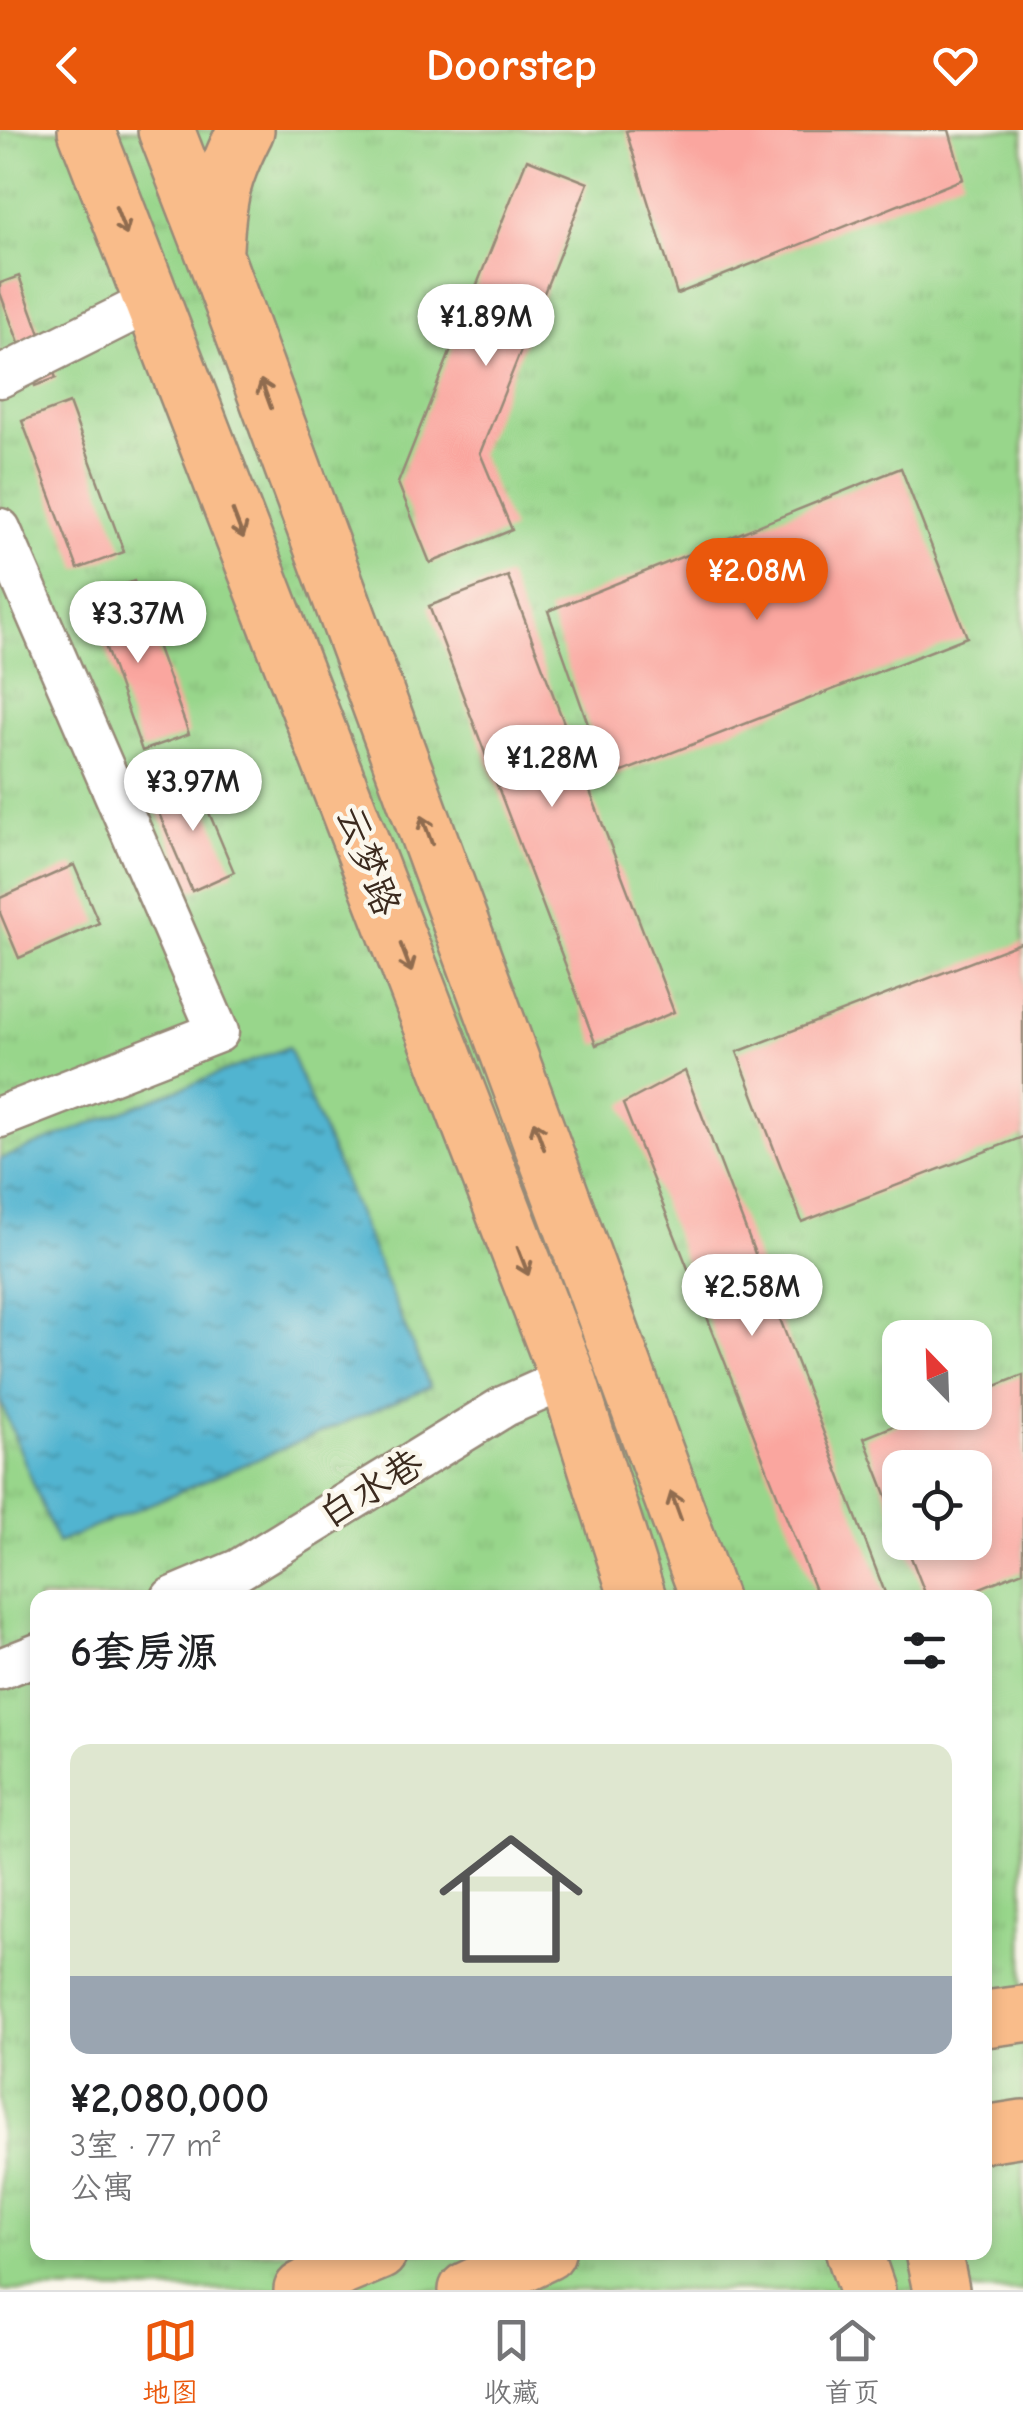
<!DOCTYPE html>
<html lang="zh">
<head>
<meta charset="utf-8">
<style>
	:root { --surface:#fff; --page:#f2f2f2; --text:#202124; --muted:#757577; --line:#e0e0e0; --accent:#ea580c }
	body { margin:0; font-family:"Comic Neue","LXGW WenKai TC",sans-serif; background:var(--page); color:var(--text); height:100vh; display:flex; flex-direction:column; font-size:38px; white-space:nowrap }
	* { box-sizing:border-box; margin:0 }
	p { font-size:32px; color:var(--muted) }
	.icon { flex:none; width:55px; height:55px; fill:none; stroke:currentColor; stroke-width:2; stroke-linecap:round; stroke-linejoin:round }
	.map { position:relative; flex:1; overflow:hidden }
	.details { position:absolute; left:30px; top:1460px; width:962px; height:670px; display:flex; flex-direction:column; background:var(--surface); border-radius:20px; box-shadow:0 5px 15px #0003 }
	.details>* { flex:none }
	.needle { width:65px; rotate:337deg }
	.buttons { position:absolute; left:882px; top:1190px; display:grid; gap:20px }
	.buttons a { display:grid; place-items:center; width:110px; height:110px; border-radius:20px; background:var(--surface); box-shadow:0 5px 15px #0003; font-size:50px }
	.price { position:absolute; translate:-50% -85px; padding:0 22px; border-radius:35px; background:#fff; color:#222; font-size:32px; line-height:65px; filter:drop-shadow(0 2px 5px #0008) }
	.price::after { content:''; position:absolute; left:50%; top:60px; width:30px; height:22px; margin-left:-15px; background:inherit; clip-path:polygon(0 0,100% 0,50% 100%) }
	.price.current { background:var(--accent); color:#fff }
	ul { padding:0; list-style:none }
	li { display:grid; align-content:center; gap:20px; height:530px; padding:0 40px }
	li span { display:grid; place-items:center; height:310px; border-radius:20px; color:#555 }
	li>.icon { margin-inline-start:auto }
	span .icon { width:180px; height:180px; fill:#fffc; stroke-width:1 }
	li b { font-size:42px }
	h2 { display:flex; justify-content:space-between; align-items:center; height:120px; padding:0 40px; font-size:42px }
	header { display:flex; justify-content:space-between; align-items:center; height:130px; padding:0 40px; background:var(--accent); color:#fff; font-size:45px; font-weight:800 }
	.menu { display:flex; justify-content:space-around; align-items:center; height:140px; border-top:2px solid var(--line); background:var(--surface); font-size:28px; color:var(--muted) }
	.menu a { display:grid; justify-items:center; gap:5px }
	.menu .current { color:var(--accent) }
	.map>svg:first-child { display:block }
</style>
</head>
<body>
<header><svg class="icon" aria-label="back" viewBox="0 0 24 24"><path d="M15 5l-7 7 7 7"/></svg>Doorstep<svg class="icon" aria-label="heart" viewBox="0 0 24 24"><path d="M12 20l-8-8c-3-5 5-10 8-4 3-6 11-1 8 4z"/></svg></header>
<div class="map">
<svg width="1023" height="2160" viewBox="0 0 1023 2160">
	<defs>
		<pattern id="grass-tufts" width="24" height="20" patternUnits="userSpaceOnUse" patternTransform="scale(2.5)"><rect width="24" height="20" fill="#98d68b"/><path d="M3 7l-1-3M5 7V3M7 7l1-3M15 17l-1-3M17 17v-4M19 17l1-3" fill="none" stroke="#84b878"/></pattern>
		<pattern id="water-ripples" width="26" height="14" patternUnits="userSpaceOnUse" patternTransform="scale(2.5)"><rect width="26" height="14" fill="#51b4d0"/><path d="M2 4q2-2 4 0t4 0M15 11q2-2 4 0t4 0" fill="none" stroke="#4493a8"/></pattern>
	</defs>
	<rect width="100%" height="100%" fill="#fbf7ec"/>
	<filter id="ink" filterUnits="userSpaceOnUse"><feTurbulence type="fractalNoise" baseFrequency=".01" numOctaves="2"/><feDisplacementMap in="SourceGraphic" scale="20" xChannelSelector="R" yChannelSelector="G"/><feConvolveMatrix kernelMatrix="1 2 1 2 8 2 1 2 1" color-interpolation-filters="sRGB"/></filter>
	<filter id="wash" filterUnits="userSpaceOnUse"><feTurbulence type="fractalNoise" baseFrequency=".0048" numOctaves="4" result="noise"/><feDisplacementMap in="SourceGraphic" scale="40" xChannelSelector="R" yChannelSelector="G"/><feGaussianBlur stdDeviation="2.25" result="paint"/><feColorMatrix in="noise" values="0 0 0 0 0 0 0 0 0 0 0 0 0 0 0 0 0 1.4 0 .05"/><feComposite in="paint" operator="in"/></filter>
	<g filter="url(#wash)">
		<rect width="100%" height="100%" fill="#f3ead3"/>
		<path fill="url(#grass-tufts)" stroke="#6a8054" stroke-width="2.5" fill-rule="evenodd" d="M0,0H1023V2160H0ZM900,1208H975V1282H900ZM900,1338H975V1412H900ZM38,1468H985V2122H38Z"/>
		<path fill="url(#water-ripples)" stroke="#466f77" stroke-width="2.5" d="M288,917L430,1257L57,1413L0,1270V1029Z"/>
		<g id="blocks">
			<path fill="#faa69f" d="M630,0H949L963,49L677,164L626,1Z
				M527,29L588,53L480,323L512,400L430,433L398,353Z
				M19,146L56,248L35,256L0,163V153Z
				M69,273L124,422L78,439L22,291Z
				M901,338L967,507L607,648L548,481Z
				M508,446L674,882L596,915L429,476Z
				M134,451L189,604L142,621L88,467Z
				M194,647L234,742L192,761L151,665Z
				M74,735L99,793L19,828L0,783V768Z
				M1023,812V1007L802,1092L737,922Z
				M685,941L887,1468H818L623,974Z
				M1023,1245V1441L955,1468H927L905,1412H975V1338H900V1400L864,1308L928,1282H975V1264Z"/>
		</g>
	</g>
	<g filter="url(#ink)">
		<use href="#blocks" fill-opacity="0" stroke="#978a78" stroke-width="2.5"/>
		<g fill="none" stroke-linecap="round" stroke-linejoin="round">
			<defs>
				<path id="minor" d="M0,247L152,171
					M0,399L218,902L0,987
					M172,1468L238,1440L505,1276L568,1248
					M0,1539L38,1524"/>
				<path id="primary" d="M86,0L568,1248L638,1468
					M166,0L215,126L709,1468
					M215,118C218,66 222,47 246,0
					M985,1889L1023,1884
					M985,2004L1023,1998
					M854,2122L867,2160
					M933,2122L941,2160
					M302,2160L343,2137L379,2122
					M467,2160L547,2122"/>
			</defs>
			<use href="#minor" stroke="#978a78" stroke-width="45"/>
			<use href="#primary" stroke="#978a78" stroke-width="60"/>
			<use href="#minor" stroke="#fff" stroke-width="40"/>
			<use href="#primary" stroke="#f9bc8a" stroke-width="55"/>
		</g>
		<defs><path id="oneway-shaft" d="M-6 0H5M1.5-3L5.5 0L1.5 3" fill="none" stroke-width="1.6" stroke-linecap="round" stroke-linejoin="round" transform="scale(2.5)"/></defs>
		<g stroke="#906c4f">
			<use href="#oneway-shaft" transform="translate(121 91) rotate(69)"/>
			<use href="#oneway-shaft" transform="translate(266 264) rotate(-110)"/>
			<use href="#oneway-shaft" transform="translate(238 394) rotate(69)"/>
			<use href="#oneway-shaft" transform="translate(427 700) rotate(-110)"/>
			<use href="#oneway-shaft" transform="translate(406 828) rotate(69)"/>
			<use href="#oneway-shaft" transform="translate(539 1005) rotate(-110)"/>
			<use href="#oneway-shaft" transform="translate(523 1131) rotate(69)"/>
			<use href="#oneway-shaft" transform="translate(676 1376) rotate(-110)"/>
		</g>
	</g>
	<g text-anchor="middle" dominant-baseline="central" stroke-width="9" stroke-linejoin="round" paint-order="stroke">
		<g font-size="38" fill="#3b2a1e" stroke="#fbf7ec">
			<text transform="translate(368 731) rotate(69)">云梦路</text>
			<text transform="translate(371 1359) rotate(-31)">白水巷</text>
		</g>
	</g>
</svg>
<div class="buttons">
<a><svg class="needle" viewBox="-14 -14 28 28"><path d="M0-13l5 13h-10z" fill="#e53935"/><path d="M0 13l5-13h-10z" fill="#757577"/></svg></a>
<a><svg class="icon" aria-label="locate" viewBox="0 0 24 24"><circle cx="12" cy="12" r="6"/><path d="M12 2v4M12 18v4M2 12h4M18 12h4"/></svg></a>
</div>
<b class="price" style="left:486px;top:239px">¥1.89M</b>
<b class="price current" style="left:757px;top:493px">¥2.08M</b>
<b class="price" style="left:138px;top:536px">¥3.37M</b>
<b class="price" style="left:552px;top:680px">¥1.28M</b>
<b class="price" style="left:193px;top:704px">¥3.97M</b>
<b class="price" style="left:752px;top:1209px">¥2.58M</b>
<section class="details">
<h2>6套房源<svg class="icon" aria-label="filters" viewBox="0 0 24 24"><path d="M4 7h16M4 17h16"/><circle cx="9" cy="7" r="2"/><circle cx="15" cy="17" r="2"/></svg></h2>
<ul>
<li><span style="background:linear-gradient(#dfe7d0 75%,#9aa5b1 0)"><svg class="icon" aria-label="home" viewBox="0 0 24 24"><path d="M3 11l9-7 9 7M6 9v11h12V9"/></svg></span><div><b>¥2,080,000</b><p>3室 · 77 m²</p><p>公寓</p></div></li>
</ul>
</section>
</div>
<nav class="menu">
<a class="current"><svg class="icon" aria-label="map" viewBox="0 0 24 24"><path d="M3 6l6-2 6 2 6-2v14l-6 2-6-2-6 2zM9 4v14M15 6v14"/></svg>地图</a>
<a><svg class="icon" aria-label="saved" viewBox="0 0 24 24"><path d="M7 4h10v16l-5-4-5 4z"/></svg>收藏</a>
<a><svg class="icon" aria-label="home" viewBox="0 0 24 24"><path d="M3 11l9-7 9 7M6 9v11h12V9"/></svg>首页</a>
</nav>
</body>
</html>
